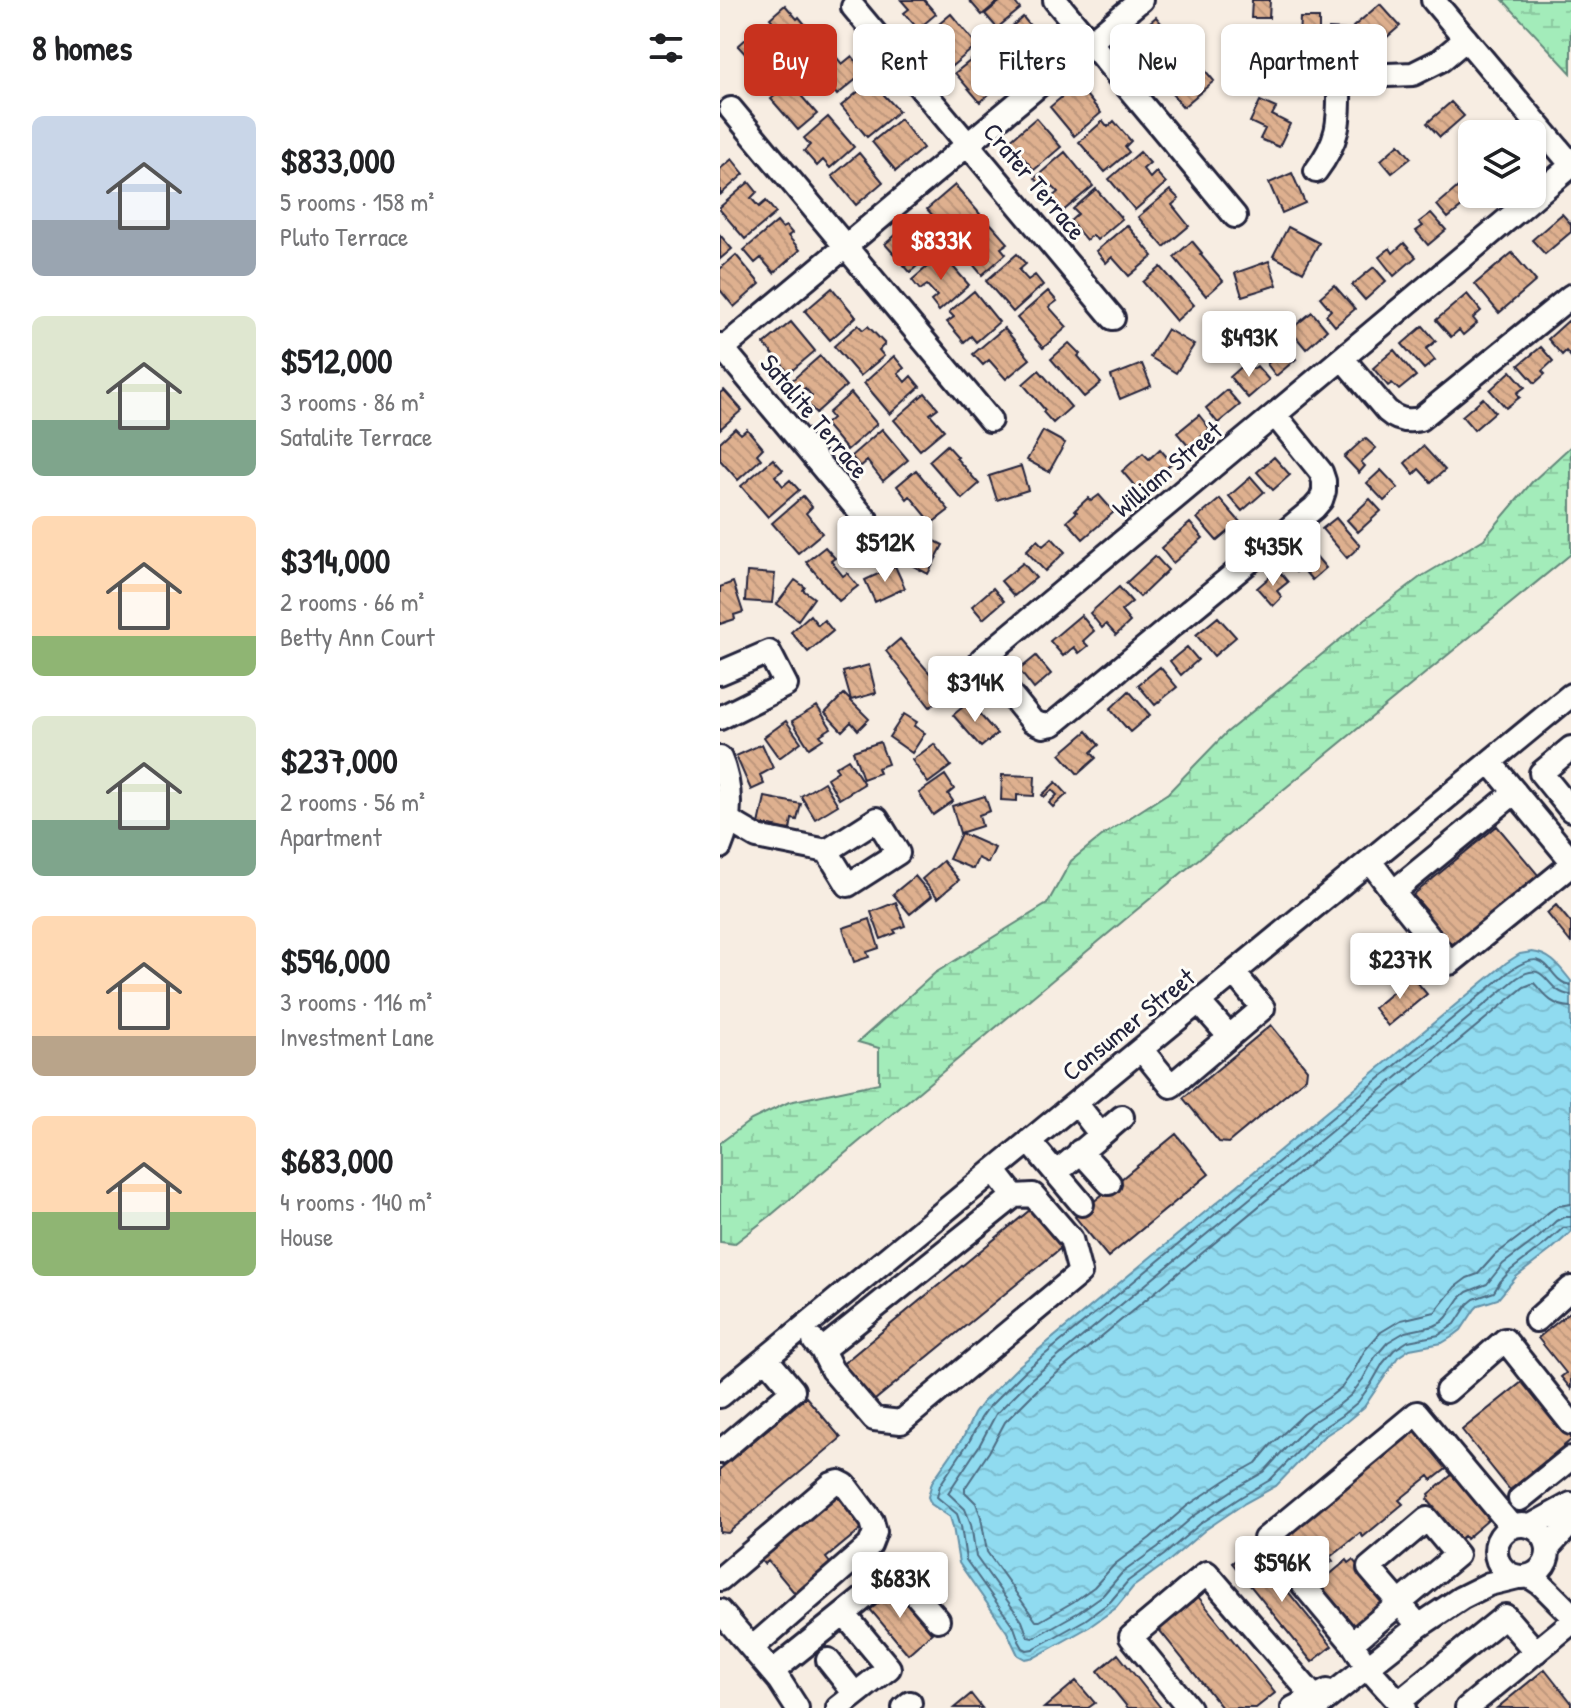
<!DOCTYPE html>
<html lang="en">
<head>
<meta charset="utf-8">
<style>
	:root { --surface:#fff; --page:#f6f6f6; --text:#202124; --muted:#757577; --accent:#c8321e }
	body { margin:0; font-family:"Patrick Hand",sans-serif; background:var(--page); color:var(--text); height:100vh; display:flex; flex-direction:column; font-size:30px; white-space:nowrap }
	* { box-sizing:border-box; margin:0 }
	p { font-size:26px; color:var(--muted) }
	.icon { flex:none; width:44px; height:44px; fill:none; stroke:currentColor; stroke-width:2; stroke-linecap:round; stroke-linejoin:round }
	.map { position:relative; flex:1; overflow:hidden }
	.drawer { display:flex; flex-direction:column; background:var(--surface); width:720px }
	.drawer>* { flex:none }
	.guide { position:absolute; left:24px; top:24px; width:706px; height:72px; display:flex; gap:16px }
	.fabs { position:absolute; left:738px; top:120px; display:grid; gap:16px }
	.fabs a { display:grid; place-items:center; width:88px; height:88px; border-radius:12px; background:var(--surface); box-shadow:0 2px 6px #0004; font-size:40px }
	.price { position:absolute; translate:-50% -68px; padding:0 18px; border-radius:8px; background:#fff; color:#222; font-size:26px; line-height:52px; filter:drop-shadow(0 2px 4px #0008) }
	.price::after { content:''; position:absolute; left:50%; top:48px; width:24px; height:18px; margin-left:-12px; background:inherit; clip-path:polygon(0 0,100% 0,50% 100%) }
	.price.current { background:var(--accent); color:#fff }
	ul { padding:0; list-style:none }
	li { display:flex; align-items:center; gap:24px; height:200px; padding:0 32px }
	li span { display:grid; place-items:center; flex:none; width:224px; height:160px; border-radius:12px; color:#555 }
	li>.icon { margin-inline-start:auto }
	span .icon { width:96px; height:96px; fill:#fffc; stroke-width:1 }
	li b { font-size:34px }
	h2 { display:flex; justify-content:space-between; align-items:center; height:96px; padding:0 32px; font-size:34px }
	.tag { padding:0 28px; border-radius:12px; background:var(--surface); box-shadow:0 2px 6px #0004; font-size:28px; line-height:72px }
	.tag.current { background:var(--accent); color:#fff }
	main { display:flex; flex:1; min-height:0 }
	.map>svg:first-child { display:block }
</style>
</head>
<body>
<main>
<section class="drawer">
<h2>8 homes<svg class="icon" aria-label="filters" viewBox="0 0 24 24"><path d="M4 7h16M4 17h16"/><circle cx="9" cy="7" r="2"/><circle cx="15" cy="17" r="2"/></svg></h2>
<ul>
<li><span style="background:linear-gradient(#c9d6e8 65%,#9aa5b1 0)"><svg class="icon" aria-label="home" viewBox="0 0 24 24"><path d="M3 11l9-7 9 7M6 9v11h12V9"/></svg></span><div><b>$833,000</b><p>5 rooms · 158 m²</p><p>Pluto Terrace</p></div></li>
<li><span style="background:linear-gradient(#dfe7d0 65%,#7fa58c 0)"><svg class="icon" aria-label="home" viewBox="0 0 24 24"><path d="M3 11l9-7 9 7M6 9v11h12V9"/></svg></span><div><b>$512,000</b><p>3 rooms · 86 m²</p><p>Satalite Terrace</p></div></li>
<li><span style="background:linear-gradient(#ffd9b3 75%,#8fb573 0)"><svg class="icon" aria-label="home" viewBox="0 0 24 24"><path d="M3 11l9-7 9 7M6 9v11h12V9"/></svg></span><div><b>$314,000</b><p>2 rooms · 66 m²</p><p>Betty Ann Court</p></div></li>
<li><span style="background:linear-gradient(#dfe7d0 65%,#7fa58c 0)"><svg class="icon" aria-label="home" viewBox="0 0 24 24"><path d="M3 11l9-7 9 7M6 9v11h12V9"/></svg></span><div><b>$237,000</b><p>2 rooms · 56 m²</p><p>Apartment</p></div></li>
<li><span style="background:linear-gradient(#ffd9b3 75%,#b9a48a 0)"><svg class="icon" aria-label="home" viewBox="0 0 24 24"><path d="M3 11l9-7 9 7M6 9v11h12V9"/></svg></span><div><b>$596,000</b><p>3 rooms · 116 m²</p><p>Investment Lane</p></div></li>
<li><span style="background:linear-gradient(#ffd9b3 60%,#8fb573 0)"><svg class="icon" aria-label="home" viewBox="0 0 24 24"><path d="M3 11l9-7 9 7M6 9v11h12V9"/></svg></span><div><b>$683,000</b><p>4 rooms · 140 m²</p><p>House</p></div></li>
</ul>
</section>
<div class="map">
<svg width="851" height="1708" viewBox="0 0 851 1708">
	<defs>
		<pattern id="wetland-marsh" width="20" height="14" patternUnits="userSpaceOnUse" patternTransform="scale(2)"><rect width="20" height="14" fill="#a3ecba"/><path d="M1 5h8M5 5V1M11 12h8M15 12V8" fill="none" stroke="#8ccaa1"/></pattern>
		<pattern id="water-waves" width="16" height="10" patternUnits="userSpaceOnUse" patternTransform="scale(2)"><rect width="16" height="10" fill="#90dbf0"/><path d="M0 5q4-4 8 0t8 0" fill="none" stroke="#7cbccf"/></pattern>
		<pattern id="building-back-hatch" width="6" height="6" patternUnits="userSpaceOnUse" patternTransform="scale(2)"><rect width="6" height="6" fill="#deb08f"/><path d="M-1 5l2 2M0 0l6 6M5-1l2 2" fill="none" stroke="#be977c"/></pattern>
	</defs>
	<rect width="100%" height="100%" fill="#f7ede2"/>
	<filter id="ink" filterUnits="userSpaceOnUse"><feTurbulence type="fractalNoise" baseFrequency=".0125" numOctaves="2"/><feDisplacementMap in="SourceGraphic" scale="16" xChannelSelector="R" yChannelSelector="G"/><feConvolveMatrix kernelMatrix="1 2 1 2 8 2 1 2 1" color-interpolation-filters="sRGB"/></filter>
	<g filter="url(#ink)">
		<path fill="url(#wetland-marsh)" stroke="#62877a" stroke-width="2" d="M783,0H851V73Z
			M851,446V554L414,912L50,1216L14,1244L0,1242V1143L31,1120L69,1102L159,1083V1048L138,1042L215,973L327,904L351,861L383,835L448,793L506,733L640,623L699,578L764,539L812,482Z"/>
		<path fill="url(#water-waves)" stroke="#6491a8" stroke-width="2" d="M812,952C831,954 839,966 851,981V1232L831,1250L796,1277L778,1299L759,1305L755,1309L741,1330L732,1337L722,1343L690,1349L678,1357L644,1407L626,1422L603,1437L556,1486L525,1503L485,1530L449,1561L413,1587L396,1608L369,1627L315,1657L305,1659L298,1655L287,1632L239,1563L233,1527L230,1517L211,1504L208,1497L212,1482L244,1436L254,1414L262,1403L299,1366L786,963L800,954Z"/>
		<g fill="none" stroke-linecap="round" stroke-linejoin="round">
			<path stroke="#4e6c83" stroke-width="2" d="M851,985C826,982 832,942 791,970L305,1371L268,1408L261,1418L250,1440L220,1485L217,1497L237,1514L241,1526L246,1560L294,1627L299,1641L303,1648L307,1650L313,1649L365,1620L390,1602L408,1581L444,1555L480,1524L521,1497L550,1480L598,1431L621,1416L638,1402L651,1384L663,1363L674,1350L688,1341L719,1335L735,1324L748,1304L754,1299L774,1292L780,1282L791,1270L825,1244L843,1228L851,1227
				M851,995C824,993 828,957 797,978L311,1379L276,1414L259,1446L228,1493L245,1509L251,1524L256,1557L302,1621L308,1637L313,1638L359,1612L383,1595L402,1573L438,1547L474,1516L516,1488L544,1472L560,1454L591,1423L615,1408L631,1395L643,1379L655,1357L668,1342L685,1332L714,1326L722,1322L727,1317L740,1298L747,1292L767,1284L783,1264L819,1237L836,1221L844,1217H851
				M851,1007C832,1006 825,996 814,983L804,987L319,1388L285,1422L269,1452L245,1488V1492L256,1503L261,1517L267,1552L316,1621H320L353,1602L374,1587L395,1564L430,1538L467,1506L509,1478L536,1463L551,1445L584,1414L608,1398L622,1387L633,1372L645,1350L661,1332L681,1320L715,1312L735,1287L747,1278L758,1274L775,1255L811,1228L829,1212L838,1206L851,1204"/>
		</g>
		<path fill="url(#building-back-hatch)" stroke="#22223b" stroke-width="2" d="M181,0H204L216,14L198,29L184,13L189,9Z
			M249,0H280L262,15Z
			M282,0H293L300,9L277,28L265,14Z
			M532,0H550L549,18H531Z
			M660,4L680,26L666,38L656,27L642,38L633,27Z
			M65,5L77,19L79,17L94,35L77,49L50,18Z
			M231,14L257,45L226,71L217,60L224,55L216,45L209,51L200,40Z
			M303,17L316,33L313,36L324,48L300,68L276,40Z
			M436,17L461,47L434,70L409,40Z
			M580,18H599V38H579Z
			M609,29L625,30L623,47L608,46Z
			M36,30L69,69L53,84L18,46Z
			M110,49L122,64L132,56L145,72L117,95L92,64Z
			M468,50L494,81L463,107L437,76Z
			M260,53L284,81L260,102L235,73Z
			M151,81L179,111L147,137L121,106Z
			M70,83L97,114L78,130L51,99Z
			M357,84L381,113L354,136L330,107Z
			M540,101L556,108L552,115L570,124L559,147L540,139L545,129L530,122Z
			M731,102L744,116L720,137L707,123Z
			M108,117L134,147L110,168L103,160L97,166L84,151L90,145L84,138Z
			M316,118L341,147L314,170L289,141Z
			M180,119L203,148L176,171L152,142Z
			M383,121L388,127L394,121L411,141L405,147L409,152L385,172L359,142Z
			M679,144L691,158L672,173L661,160Z
			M345,152L373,186L343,211L331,198L338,192L330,184L324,189L315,178Z
			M420,152L430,163L423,169L430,178L436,172L446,183L415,210L389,179Z
			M139,153L163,182L136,205L112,176Z
			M12,159L24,174L0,195V169Z
			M572,173L585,203L562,213L549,183Z
			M29,182L37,192L31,198L39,207L46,201L56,213L25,239L0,210V207Z
			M235,185L260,214L232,238L207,209Z
			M738,187L749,201L728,218L717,205Z
			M376,189L402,219L377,240L373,235L366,240L350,221L358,214L353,209Z
			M450,190L459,199L452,205L469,226L444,247L418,217Z
			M711,213L726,230L708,245L696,231L703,226L699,222Z
			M842,214L851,224V232L825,254L812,240Z
			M57,222L62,228L66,226L72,233L68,236L80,250L54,273L41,258L35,263L24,250Z
			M191,222L216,250L190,272L165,244Z
			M260,223L265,229L271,224L288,243L281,248L286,254L262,275L236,244Z
			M407,225L433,256L409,276L392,257L386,263L376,251Z
			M568,227L599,243L583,272L553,256Z
			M0,235L12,249L0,259Z
			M472,241L482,253L480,254L503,281L486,296L454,257Z
			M684,243L696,257L674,276L659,257L670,248L673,253Z
			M792,253L816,281L779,313L755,284Z
			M222,254L249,285L219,311L211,301L217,296L207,285L200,290L192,280Z
			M297,254L306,264L299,270L308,280L315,275L323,285L293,312L266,281Z
			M16,255L40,284L14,307L0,290V269Z
			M549,261L557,285L522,296L515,273Z
			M441,267L474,305L456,321L423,282Z
			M654,267L666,281L645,300L632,285Z
			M614,285L635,309L615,326L606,315L611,310L600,297Z
			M112,288L136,317L110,340L85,311Z
			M254,291L279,322L256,342L251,336L244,342L227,322L234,317L229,312Z
			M328,291L337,301L329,307L347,327L323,348L297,318Z
			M747,294L761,311L753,318L757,323L743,335L739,330L731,337L716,320Z
			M592,312L607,330L586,349L570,330Z
			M848,321L851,324V357L846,351L842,355L828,339Z
			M71,322L95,351L69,373L44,344Z
			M138,325L143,330L148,326L165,344L159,350L164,356L140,376L114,346Z
			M703,326L716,341L706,349L715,360L704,369L682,344Z
			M550,327L576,359L556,376L547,364L552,360L535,340Z
			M284,328L310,359L286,379L269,360L263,365L253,354Z
			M447,329L474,345L456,373L430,357Z
			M349,343L360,354L358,356L381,383L364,397L331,359Z
			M821,347L833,361L822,371L825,374L815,383L799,365Z
			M674,350L696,376L679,390L672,383L668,386L653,368Z
			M100,356L126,386L96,413L86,402L92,396L85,388L79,393L70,382Z
			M174,356L184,368L178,373L185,382L191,376L200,387L170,414L144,383Z
			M527,362L533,369L537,366L549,380L528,398L510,377Z
			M422,364L431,386L400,399L391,376Z
			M319,370L351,407L333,423L323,412L325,410L303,384Z
			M791,371L805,387L797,393L800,397L786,408L770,390Z
			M4,390L22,410L0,429V393Z
			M507,390L520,405L498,423L486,408Z
			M131,393L157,424L127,450L105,424L112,418L108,413Z
			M205,393L218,408L210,414L224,430L200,450L174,420Z
			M763,398L775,412L754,430L742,416Z
			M479,415L490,429L469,447L457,433Z
			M15,428L21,434L27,429L43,448L37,454L41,459L18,480L0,460V442Z
			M162,429L188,460L163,481L147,461L140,467L131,456Z
			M323,431L345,443L329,472L307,460Z
			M645,438L656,448L641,462L645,466L639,473L624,457Z
			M227,445L238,457L236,458L259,484L242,499L209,461Z
			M703,446L725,470L711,482L699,469L694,474L685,463Z
			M440,449L452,463L419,491L402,471L423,453L429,459Z
			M554,457L570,475L553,490L537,472Z
			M53,459L63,470L55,476L63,486L70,480L79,490L48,517L21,486Z
			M301,466L308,490L277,500L269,476Z
			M196,470L229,510L212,523L190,496L187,499L177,486Z
			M661,470L678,488L664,501L647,483Z
			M531,477L544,492L522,511L509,496Z
			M379,495L394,512L363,539L347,521L357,512L355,510L368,498L371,501Z
			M83,496L92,507L86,513L102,533L78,553L52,523Z
			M500,499L520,522L497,541L477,518Z
			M650,499L661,511L638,532L627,520Z
			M616,518L640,546L627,558L602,529Z
			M470,523L483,538L453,563L441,548Z
			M201,534L223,545L208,574L186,562Z
			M332,538L345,552L325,571L306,551L317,540L323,546Z
			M585,543L606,568L592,580L581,567L576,572L566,560Z
			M105,547L115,558L111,561L123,576L127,573L138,586L119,601L86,562Z
			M435,556L448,570L420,597L406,583Z
			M303,563L316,578L294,596L281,581Z
			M175,566L185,588L155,602L145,580Z
			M558,570L568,582L557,591L562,597L553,606L537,588Z
			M27,572L55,574L52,603L25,601Z
			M75,580L85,587L83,590L94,598L78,620L57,604Z
			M13,582L23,612L14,615L15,619L0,624V587Z
			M399,587L412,602L401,611L410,622L396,635L386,624L382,628L370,613Z
			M273,588L284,601L263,619L252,606Z
			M90,615L98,625L104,620L113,631L88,652L71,632Z
			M361,615L374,631L363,641L368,646L359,653L354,647L343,656L330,641Z
			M498,617L516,637L494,656L476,635Z
			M180,639L227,693L210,707L166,651Z
			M467,647L478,660L461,675L450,661Z
			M316,656L331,674L314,689L299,670Z
			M149,665L156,693L131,700L123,672Z
			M440,667L457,687L435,705L418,685Z
			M409,691L430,715L410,732L390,709Z
			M124,694L149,719L138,730L131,722L122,731L105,713Z
			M249,702L277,734L261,747L233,715Z
			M97,706L111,728L100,735L103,739L89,748L72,721Z
			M184,714L197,722L194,726L205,733L192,753L169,737Z
			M66,721L81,742L59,758L44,737Z
			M367,731L379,745L371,752L376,758L358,774L340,754Z
			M160,742L168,764L157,768L159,773L143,779L133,751Z
			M42,744L53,768L40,775L44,784L31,790L16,756Z
			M214,744L231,766L208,783L192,760Z
			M128,759L144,784L119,799L107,778L118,771L115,767Z
			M225,775L234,789L228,794L233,801L213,815L199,793Z
			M282,775L315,776L314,796L297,795V801L281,800Z
			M104,782L118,805L95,819L81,796Z
			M336,782L347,794L333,807L329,803L337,795L332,790L324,797L322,795Z
			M265,796L270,811L259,815L262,826L240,833L232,806Z
			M45,797L81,804L77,820L72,819L70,830L39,824Z
			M777,826L819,876L728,951L699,916L706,910L693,895Z
			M241,833L275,848L268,863L258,858L253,869L229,859Z
			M223,861L239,880L218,898L202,879Z
			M195,876L212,896L190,914L173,894Z
			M176,902L185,926L174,930L176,933L161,939L151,912Z
			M836,905L851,923V943L827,913Z
			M150,919L159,948L147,952L149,957L134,962L123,928Z
			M692,976L707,994L668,1026L654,1008Z
			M551,1025L587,1069L586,1078L508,1143L499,1142L463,1098Z
			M456,1134L489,1174L388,1257L355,1217Z
			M316,1205L347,1243L150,1404L119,1367Z
			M851,1311V1389L841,1377L846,1373L818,1338Z
			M807,1378L851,1432V1440L790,1490L742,1430Z
			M86,1397L121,1438L8,1533L0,1532V1469Z
			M697,1427L730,1466L712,1480L709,1476L679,1500L683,1504L643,1537L640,1533L610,1557L613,1561L591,1579L559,1539Z
			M734,1473L774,1515L746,1539L744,1536L740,1539L707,1499L710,1496L709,1494Z
			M121,1492L147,1524L106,1558L114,1568L78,1597L48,1561L44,1564L35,1553L77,1523L80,1527Z
			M532,1547L612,1646L592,1662L512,1563Z
			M627,1560L629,1563L633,1560L666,1599L662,1602L664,1605L630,1633L596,1586Z
			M175,1585L182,1593L180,1595L212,1633L188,1654L149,1608Z
			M476,1594L555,1693L536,1708H502L436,1626Z
			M398,1654L441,1708H408L378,1671Z
			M825,1669L851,1702V1708H777Z
			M356,1681L375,1703L368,1708H324Z
			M251,1694L262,1708H234Z"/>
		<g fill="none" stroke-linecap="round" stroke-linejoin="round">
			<defs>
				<path id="minor" d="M335,0L515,216
					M713,0L851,164
					M133,7L393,318
					M542,80L693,74L721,60L746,39
					M11,109L270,420
					M596,171C622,136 619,118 619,77
					M0,345L148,522
					M0,351L421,0
					M623,359L667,411C677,420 687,422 700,419L851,296
					M555,415L601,472L604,481V491L601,500L594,508L333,724L323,726L312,721L262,659C459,495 655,331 851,166
					M0,673L49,652L66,685L0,718
					M851,748L821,773L851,810
					M0,758C12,786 12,819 0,847
					M770,762L851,860
					M8,820L37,837L107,851L128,885L178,853L157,819L107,851
					M650,861L673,892L795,792
					M673,892L730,963L851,865
					M479,1002L509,1036
					M421,1049L451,1086L543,1008L514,973
					M381,1135L402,1117
					M309,1141L362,1204
					M360,1151L389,1183
					M336,1173L381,1135L356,1103
					M816,1320L851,1288
					M94,1341L102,1350L294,1196L274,1170
					M102,1350L112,1370L154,1419L181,1422L360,1273L351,1239L313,1195L294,1196
					M727,1391L785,1340L851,1423
					M0,1396L851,695
					M0,1452L73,1390L46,1358
					M800,1499L851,1458
					M776 1551a26 26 0 1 1 52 0a26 26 0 1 1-52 0Z
					M811,1526L851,1504
					M828,1548L851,1523
					M809,1576L821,1584L851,1614
					M0,1579L112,1484L119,1482L125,1485L152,1521L155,1532L150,1545L32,1648
					M0,1611L59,1680L77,1708
					M632,1643L545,1539L697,1413L792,1527
					M108,1660L135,1694
					M52,1672L176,1572L218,1620
					M679,1702L785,1616L816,1652
					M118,1708L169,1668L124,1614
					M184,1708L190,1703
					M469,1708L411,1637L487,1573L594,1697
					M573,1708L607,1691
					M595,1708L699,1626L741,1598L769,1584L798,1577
					M684,1708L647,1667L632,1643L737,1555L707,1519L649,1568L699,1626
					M747,1708L851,1623"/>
			</defs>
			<use href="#minor" stroke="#22223b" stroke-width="28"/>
			<use href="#minor" stroke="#fdfcf7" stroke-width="22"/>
		</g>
	</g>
	<g text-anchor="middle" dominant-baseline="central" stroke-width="6" stroke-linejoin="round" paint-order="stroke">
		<g font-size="26" fill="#22223b" stroke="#fdfcf7">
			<text transform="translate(315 181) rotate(50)">Crater Terrace</text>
			<text transform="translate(95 416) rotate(50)">Satalite Terrace</text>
			<text transform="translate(447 469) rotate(-40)">William Street</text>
			<text transform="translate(408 1024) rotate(-39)">Consumer Street</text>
		</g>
	</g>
</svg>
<div class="fabs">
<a><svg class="icon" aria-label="layers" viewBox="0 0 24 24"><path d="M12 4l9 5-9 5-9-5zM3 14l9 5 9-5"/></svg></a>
</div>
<b class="price current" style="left:221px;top:282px">$833K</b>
<b class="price" style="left:529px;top:379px">$493K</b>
<b class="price" style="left:165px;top:584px">$512K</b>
<b class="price" style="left:553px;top:588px">$435K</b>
<b class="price" style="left:255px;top:724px">$314K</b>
<b class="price" style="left:680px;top:1001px">$237K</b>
<b class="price" style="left:562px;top:1604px">$596K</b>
<b class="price" style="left:180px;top:1620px">$683K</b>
<div class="guide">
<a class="tag current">Buy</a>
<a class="tag">Rent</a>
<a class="tag">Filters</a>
<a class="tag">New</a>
<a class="tag">Apartment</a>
</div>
</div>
</main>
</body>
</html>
